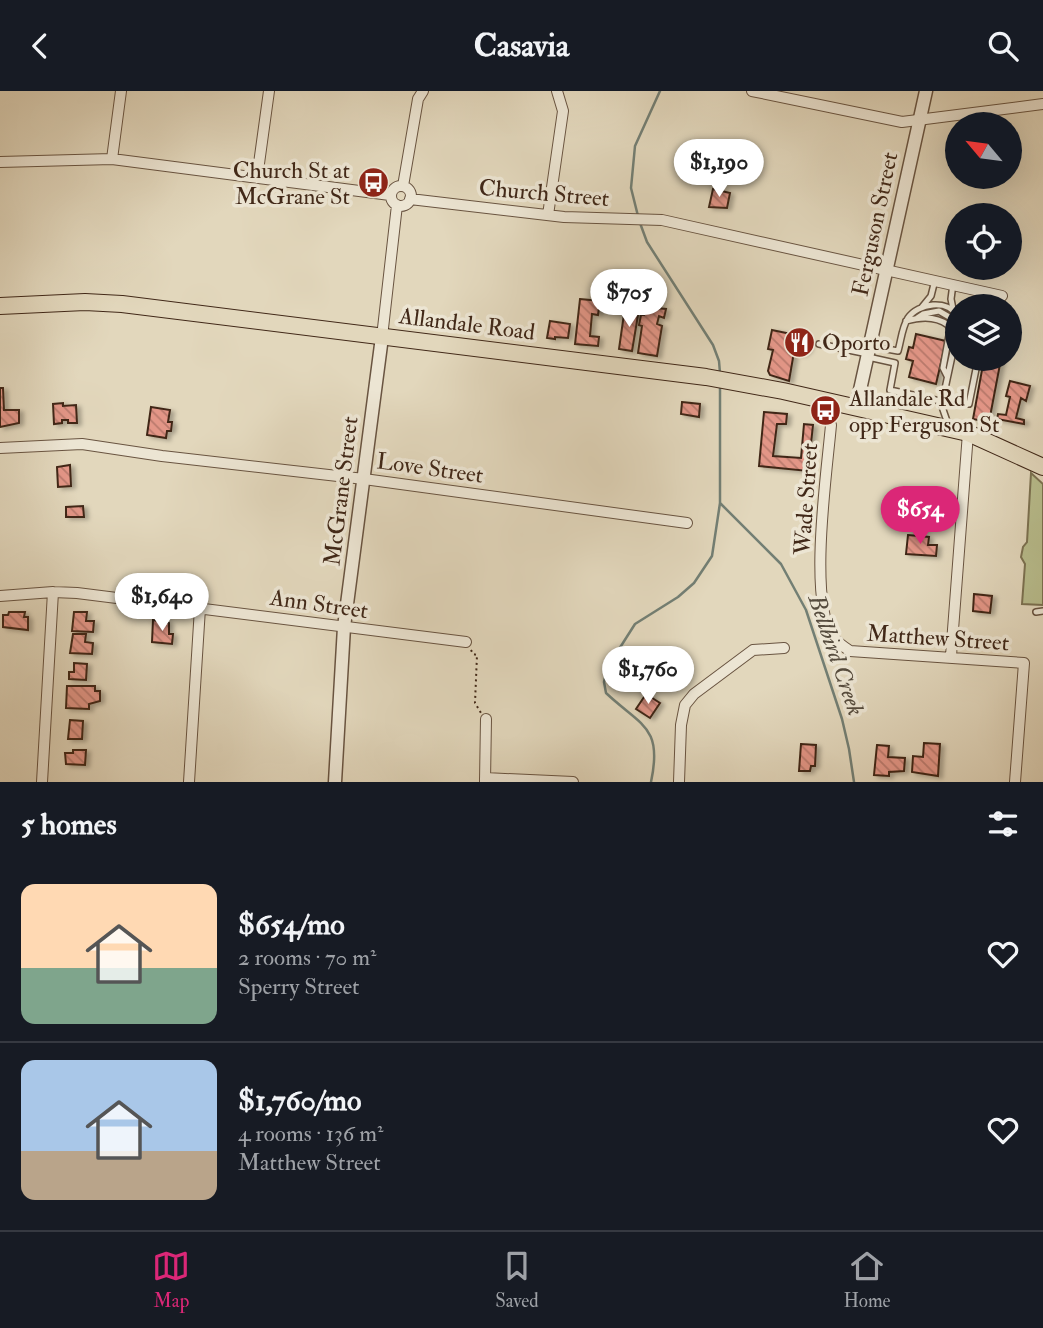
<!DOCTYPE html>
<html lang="en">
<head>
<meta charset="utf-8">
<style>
	:root { --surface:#171b24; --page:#20242c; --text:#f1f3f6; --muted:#9ea1a6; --line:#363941; --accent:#db2777 }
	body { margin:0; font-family:"IM FELL Double Pica",serif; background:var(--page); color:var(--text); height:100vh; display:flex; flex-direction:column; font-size:26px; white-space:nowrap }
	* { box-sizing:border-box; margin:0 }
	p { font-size:23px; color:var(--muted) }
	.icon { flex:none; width:38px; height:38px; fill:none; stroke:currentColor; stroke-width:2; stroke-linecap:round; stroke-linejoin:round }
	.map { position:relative; height:691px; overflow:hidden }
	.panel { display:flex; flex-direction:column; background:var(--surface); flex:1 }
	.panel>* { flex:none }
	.needle { width:46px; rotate:299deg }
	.fabs { position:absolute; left:945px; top:21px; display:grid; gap:14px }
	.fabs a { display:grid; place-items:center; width:77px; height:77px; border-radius:50%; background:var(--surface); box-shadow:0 7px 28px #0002; font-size:35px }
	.price { position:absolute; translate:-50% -60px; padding:0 16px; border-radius:24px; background:#fff; color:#222; font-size:23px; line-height:46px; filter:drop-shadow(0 2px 4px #0008) }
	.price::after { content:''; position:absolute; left:50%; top:42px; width:21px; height:16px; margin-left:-10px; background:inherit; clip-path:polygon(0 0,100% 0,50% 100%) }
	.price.current { background:var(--accent); color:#fff }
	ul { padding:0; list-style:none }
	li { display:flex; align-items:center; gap:21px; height:175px; padding:0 21px }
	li+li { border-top:2px solid var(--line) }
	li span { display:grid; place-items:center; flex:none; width:196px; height:140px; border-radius:14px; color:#555 }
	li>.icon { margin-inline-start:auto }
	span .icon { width:84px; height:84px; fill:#fffc; stroke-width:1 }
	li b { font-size:30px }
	h2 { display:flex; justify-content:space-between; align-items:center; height:84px; padding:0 21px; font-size:30px }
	header { display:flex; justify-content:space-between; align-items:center; height:91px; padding:0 21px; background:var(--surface); font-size:32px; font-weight:800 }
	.tab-bar { display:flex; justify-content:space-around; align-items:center; height:98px; border-top:2px solid var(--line); background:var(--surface); font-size:19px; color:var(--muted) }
	.tab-bar a { display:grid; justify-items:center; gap:4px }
	.tab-bar .current { color:var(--accent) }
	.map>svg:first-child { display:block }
</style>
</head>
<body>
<header><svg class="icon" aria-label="back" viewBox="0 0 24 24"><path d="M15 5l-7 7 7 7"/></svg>Casavia<svg class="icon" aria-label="search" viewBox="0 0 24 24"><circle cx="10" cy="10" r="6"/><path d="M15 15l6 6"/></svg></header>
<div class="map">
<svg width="1043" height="691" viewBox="0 0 1043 691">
	<defs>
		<pattern id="building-back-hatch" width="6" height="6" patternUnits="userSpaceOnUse" patternTransform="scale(1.75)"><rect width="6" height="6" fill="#e39687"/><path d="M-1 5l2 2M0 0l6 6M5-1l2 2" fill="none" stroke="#ba7a6d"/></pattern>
		<filter id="shadow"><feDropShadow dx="4" dy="2" stdDeviation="2" flood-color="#0004"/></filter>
	</defs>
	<rect width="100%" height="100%" fill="#e2d7bc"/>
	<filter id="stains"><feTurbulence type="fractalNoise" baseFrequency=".00286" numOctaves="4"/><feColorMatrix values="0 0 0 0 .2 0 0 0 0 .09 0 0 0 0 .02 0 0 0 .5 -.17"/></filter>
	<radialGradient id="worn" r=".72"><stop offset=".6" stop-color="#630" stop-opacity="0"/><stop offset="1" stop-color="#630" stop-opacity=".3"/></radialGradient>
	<path fill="#b8bd8d" stroke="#7c7252" stroke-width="2" d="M1031,382L1043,393V514L1022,513L1025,473L1021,466L1023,456L1027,451Z"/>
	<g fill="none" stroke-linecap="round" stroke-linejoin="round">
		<path stroke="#737f74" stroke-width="2.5" d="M638,125L631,97L635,55L660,0
			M640,132L647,151L713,254L719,270L720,282
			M720,295V412L781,473L806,519L842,628L849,658L854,691
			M651,691C663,635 641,635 606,602L604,591L607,577L635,533L678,506L694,492L712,465L720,412"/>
	</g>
	<path fill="url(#building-back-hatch)" stroke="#412818" stroke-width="2" filter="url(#shadow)" d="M713,98L730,102L727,117L709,116Z
		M580,208L600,210L598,224L592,223L590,245L599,246L598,255L575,253Z
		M625,216L639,218L632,260L619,258Z
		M645,216L666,218L664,227L659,225L657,233L662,235L657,265L638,262L642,235L639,234L641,224H644Z
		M550,230L570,233L568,247L555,246V248L547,247Z
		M772,239L805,246L809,250L808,258L802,263L794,261L789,290L770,284L768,280L773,259L768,258Z
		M916,243L946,250L936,293L909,286L913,270L906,268L909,256L913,257Z
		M984,268H1001L989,331L973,328Z
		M1010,290L1030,295L1026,310L1021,307L1016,327L1024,329V333L997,328L998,323L1006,324L1010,306L1006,305Z
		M0,297H3L4,319H19V332L0,336Z
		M682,311L700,313L699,326L681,323Z
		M63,312V315L76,314L77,332H68V329H62V332L54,333L53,313Z
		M151,316L170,319L168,331H172L171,340H167L166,347L147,344Z
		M764,321L787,323L786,333H777L773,365L801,367L804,333L813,334L808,380L759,375Z
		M70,374L71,395L58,396L57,376Z
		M83,415L84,426H66V416Z
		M908,444L929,446L928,454H937L936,465L906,463Z
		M974,503L992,505L990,522L973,520Z
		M9,521H25L24,526H28V539L3,536V524H8Z
		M74,521H87L86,530H94L93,541L72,540Z
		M153,529L169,532V543H173L172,553L152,551Z
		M73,543H86L85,551L93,552L92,563L70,562Z
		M74,572L87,573L86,589L69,588V581H74Z
		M67,595H95V600H100V610L89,613V618L66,617Z
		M646,603L660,612L650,627L636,618Z
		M70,629L83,630L82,648H68Z
		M924,652L940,653L938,685L912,681L913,665L923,666Z
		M801,653L816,654L815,675H811L810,680H799Z
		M877,654L889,655L888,666L905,667L904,680L889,681V685L874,684Z
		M73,659H86L85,674L66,673L65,662H73Z"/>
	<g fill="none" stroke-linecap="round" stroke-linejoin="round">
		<defs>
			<path id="service" d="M953,193L951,208L953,218
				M988,215L990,203
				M922,216L931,205L935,189
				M917,227L923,223L939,220L951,227V238
				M906,230C920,226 936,225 948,234L950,239L943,277L947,285
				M819,253L868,263
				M870,255L898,260C901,250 902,236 908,227C918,212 948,208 957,225
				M868,266L895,272L890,299L940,310L943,307L957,242
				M943,307L969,313L978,268
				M940,310L948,333
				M1036,521L1043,520"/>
			<path id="minor" d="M752,0L902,31L1043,13
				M112,68L121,0
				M0,71L112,68L390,104
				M257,87L269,0
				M391 105a10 10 0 1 1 20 0a10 10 0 1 1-20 0Z
				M403,95L418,8L423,0
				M410,108L564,126L662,129L1002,205
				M548,124L563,20L557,0
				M382,246L397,114
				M831,334C827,380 808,510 833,546C838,552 844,556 850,560L1024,572L1015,691
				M0,357L82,353L162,365L364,388L687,432
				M0,505L53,501L77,502L466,551
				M951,565L968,342
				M485,687L573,691
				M485,690L486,628
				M42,691L53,501
				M189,691L200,517
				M679,691L681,634L685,614L694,603L753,559L784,557"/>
			<path id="tertiary" d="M856,317L926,0
				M335,691L344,536L382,246"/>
			<path id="primary" d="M0,215L85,211L122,213L706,286L783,300L968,342L1043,376"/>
		</defs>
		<use href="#service" stroke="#695441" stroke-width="8"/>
		<use href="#minor" stroke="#695441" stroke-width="12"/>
		<use href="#tertiary" stroke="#695441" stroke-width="15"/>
		<use href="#primary" stroke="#412818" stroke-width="18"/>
		<path stroke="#412818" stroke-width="2" stroke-dasharray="2 3.5" stroke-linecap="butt" d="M822,321L819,331L823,332
			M471,559L473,563L477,564L475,612L481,622"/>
		<use href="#service" stroke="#ece5d3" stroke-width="5"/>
		<use href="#minor" stroke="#ece5d3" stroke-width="10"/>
		<use href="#tertiary" stroke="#ece5d3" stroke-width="12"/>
		<use href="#primary" stroke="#e2d7bc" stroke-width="16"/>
	</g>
	<defs>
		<symbol id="bus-disc" viewBox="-11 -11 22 22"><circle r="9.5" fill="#8f2418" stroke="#ece5d3"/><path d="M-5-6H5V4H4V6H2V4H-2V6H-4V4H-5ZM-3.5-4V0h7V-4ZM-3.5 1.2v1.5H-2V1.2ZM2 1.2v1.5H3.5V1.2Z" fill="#fff"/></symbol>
		<symbol id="restaurant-disc" viewBox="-11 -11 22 22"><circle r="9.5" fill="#8f2418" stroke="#ece5d3"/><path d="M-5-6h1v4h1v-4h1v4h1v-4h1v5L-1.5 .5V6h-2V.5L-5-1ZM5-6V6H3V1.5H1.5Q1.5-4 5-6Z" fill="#fff"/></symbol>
	</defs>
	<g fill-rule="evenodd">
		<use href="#bus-disc" x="356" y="74" width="35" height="35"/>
		<use href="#restaurant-disc" x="782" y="234" width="35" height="35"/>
		<use href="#bus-disc" x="808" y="302" width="35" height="35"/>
	</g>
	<g text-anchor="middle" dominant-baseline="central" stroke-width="7" stroke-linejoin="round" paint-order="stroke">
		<g font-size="23" fill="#412818" stroke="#ece5d3" text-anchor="start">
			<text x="350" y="79" text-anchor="end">Church St at<tspan x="350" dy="26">McGrane St</tspan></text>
			<text x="822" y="251">Oporto</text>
			<text x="849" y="307">Allandale Rd<tspan x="849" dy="26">opp Ferguson St</tspan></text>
		</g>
		<g font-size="23" fill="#412818" stroke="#ece5d3">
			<text transform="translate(544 102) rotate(5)">Church Street</text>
			<text transform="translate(875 133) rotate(-78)">Ferguson Street</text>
			<text transform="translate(467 233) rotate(7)">Allandale Road</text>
			<text transform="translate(430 377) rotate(8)">Love Street</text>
			<text transform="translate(341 400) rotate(-83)">McGrane Street</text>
			<text transform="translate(806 408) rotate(-86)">Wade Street</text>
			<text transform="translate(319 513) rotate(8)">Ann Street</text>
			<text transform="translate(938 547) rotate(4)">Matthew Street</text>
		</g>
		<g font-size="24" font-style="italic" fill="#564c3e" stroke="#ece5d3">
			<text transform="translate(836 564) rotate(71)">Bellbird Creek</text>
		</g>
	</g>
	<rect width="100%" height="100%" filter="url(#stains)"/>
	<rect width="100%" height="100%" fill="url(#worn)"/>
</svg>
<div class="fabs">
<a><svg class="needle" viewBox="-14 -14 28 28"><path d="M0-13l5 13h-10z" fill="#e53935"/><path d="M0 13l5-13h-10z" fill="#9ea1a6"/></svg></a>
<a><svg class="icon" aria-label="locate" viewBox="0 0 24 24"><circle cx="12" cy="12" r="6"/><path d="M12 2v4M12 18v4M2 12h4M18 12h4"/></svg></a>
<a><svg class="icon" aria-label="layers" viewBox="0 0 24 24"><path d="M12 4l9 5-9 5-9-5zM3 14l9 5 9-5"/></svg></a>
</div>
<b class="price" style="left:719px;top:108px">$1,190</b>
<b class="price" style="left:629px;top:238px">$705</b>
<b class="price current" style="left:920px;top:455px">$654</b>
<b class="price" style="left:162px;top:542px">$1,640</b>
<b class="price" style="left:648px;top:615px">$1,760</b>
</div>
<section class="panel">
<h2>5 homes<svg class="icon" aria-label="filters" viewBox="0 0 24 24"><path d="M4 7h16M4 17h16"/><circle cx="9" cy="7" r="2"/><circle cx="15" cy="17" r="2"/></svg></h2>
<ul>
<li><span style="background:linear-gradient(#ffd9b3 60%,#7fa58c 0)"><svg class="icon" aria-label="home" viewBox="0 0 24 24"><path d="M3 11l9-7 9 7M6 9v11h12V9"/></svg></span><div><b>$654/mo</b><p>2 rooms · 70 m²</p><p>Sperry Street</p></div><svg class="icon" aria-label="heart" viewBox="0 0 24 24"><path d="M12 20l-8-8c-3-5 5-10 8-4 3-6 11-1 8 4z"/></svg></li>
<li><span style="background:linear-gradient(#a9c7e8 65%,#b9a48a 0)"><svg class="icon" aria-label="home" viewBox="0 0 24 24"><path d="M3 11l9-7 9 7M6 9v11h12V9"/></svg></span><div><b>$1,760/mo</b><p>4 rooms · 136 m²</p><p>Matthew Street</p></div><svg class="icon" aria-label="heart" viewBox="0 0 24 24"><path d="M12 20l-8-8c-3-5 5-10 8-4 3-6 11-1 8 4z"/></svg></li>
</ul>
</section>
<nav class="tab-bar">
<a class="current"><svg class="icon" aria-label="map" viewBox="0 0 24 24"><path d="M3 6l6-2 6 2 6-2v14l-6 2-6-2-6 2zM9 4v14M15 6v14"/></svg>Map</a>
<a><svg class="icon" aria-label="saved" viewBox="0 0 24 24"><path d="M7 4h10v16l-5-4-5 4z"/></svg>Saved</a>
<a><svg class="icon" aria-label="home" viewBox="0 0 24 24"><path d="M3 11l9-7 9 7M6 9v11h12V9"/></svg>Home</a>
</nav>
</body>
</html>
